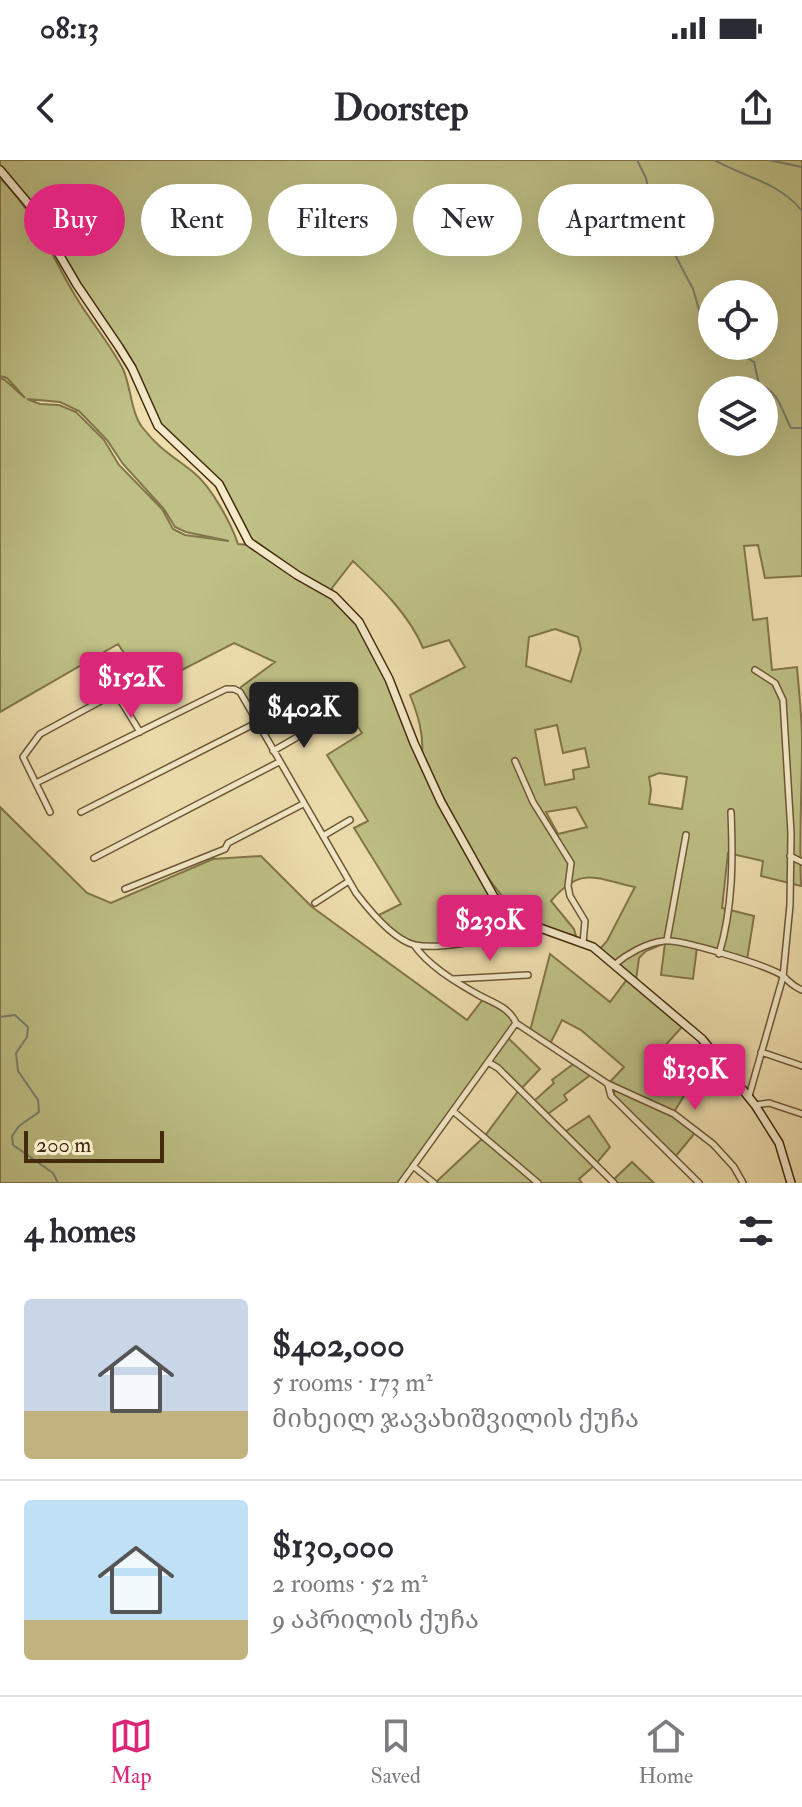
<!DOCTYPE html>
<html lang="en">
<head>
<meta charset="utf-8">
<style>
	:root { --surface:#fff; --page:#f7f7f7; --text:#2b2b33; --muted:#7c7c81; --line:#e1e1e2; --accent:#db2777 }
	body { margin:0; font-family:"IM FELL Double Pica","Noto Serif Georgian",serif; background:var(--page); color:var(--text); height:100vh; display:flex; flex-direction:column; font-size:30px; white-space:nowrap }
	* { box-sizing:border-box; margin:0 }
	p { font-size:26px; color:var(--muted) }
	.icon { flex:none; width:44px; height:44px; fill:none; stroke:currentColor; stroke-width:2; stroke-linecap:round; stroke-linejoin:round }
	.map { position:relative; height:1023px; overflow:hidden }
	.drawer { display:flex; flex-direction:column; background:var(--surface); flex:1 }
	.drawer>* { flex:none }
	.top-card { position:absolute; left:24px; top:24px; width:754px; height:72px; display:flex; gap:16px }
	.tools { position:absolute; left:698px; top:120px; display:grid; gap:16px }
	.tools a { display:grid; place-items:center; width:80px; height:80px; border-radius:50%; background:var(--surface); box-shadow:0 8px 32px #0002; font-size:40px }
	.scale { position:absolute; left:24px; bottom:20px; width:140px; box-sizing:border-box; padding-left:8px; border:4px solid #442a0c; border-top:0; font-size:22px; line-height:28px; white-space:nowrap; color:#442a0c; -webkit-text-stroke:6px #f4eaca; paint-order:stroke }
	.price { position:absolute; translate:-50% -68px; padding:0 18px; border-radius:8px; background:var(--accent); color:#fff; font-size:26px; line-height:52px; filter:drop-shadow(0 2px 4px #0008) }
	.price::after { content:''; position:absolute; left:50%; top:48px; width:24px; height:18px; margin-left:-12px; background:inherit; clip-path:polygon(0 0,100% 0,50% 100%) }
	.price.selected { background:#222; color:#fff }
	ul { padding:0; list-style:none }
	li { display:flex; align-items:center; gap:24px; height:200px; padding:0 24px }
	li+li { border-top:2px solid var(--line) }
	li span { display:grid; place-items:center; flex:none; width:224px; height:160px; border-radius:8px; color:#555 }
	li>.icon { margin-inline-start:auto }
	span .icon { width:96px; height:96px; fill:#fffc; stroke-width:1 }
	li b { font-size:34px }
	h2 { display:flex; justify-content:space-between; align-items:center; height:96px; padding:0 24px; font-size:34px }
	.chip { padding:0 28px; border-radius:36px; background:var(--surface); box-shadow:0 8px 32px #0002; font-size:28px; line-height:72px }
	.chip.selected { background:var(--accent); color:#fff }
	.status { display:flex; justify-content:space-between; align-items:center; height:56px; padding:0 40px; background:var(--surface); direction:ltr }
	.status svg { height:22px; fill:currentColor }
	header { display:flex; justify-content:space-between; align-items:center; height:104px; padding:0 24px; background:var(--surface); font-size:36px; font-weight:700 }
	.menu { display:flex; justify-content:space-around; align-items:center; height:112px; border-top:2px solid var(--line); background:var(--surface); font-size:22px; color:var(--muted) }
	.menu a { display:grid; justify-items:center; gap:4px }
	.menu .selected { color:var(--accent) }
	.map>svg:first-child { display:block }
</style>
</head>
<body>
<div class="status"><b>08:13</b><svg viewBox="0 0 49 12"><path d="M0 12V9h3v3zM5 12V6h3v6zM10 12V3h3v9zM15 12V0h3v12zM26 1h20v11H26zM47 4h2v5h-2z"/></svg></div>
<header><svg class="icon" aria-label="back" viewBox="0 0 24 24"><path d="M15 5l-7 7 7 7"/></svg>Doorstep<svg class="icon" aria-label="share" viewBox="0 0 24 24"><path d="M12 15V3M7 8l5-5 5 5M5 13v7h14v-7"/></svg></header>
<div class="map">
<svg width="802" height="1023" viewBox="0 0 802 1023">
	<rect width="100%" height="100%" fill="#eedeae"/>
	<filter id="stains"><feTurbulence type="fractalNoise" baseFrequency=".0025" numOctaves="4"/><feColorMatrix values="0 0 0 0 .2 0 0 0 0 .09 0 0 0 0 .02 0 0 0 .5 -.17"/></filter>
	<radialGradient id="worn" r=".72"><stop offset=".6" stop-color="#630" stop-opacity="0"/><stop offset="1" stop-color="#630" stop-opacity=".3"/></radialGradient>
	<path fill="#bec086" stroke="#817549" stroke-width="2" fill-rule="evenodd" d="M0,0H802V416L765,418L758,385L744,386L753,460L767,458L772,510L797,507C799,532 802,557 802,582C802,631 799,678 801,726L761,716L763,701L728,693L722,748L754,756L747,800L697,787L693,819L661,815L665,783L646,791L639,798L636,820L599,790L607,781L635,727C594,718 581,706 551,741L574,769L576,776C556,771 535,765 519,753C481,723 446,640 422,596C424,574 418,555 410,535L465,507L449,480L423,488C409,454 379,426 353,401L332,428L334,436L372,484L414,583L494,737L540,768L455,783L414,785L375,757L401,744L354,668L368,661L327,595L362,573L328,523L258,562L240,532L241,527L275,502L234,483L147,528L118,484L0,552V218L5,220L25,238L7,218L0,216V18C39,57 49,93 76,137C91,162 110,184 123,209C131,227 131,252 142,267C159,289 173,296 193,312C211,326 231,363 238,384L249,385L220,326L156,266L131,208L31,49L0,11ZM712,134H764V186H712ZM712,230H764V282H712ZM27,239L60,242L79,251L107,280L123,304L164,349L175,367L186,372L229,381L185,375L173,369L162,349L119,305L104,280L76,252L59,245L40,244ZM555,469L578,477L581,489L571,522L526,506L529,477ZM557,565L563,593L585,588L589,607L573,610L574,619L545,625L535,570ZM659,613L687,617L682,649L649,644L651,630L649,617ZM576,647L587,667L558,674L546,652Z
		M0,647L87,733L111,743L213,699L261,696L312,747L467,860L484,838L495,843L516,863L507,877L540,909L520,930L533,942L554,923L552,920L576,902L593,913L564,935L567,940L545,956L563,973L589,956L610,987L595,1005L579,1019L582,1023H435L484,977L519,930L488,902L401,1023H0Z
		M550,794L610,842L628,818L657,842L682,867L651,901L693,921L674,952L608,924L624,907L581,870L562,860L550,884L530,871Z
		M613,928L668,953L695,973L675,997L615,938Z
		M632,1002L654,1023H614L612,1021Z"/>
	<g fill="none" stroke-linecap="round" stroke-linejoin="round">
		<path stroke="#798170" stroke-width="2" d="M637,0L646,18L651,45L660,59L663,72L693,129L707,177L712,179
			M714,0C744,17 779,22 802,51
			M769,0L802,7
			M737,186L742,195L754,202L759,224C780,233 781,249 791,268H802
			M0,857L15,855L28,867L27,877L16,893L18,911L38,940L39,952L19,966L12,976L13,985L53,1013L58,1023"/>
		<defs>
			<path id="street" d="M273,591L320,564
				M515,601L533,642L571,703L568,726L570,736L585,761L583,783
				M36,623L226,529H234L240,532L356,733C369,750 393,780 415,785C445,791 507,774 538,769
				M50,652L23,597L40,574L108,537L121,541L140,572
				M81,652L258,562
				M323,676L350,660
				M790,696L802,702
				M94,698L279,602
				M125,729L225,689L228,683L303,644
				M315,743L349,721
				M667,780L686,675
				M414,785C429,806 453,820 475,833C490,842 509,846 516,863L608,924L674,954L713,984L734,1007L743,1023
				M719,794C733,748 733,700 731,652
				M614,805C627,794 646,783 664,781C680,779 770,806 783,816C790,822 792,826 802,830
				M454,819L528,815
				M761,892L802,906
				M488,902L498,908L614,1023
				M608,925L611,936L699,1023
				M749,936L783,817L790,745L791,673L783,540L775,523L755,510
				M755,945L769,943L802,954
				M453,951L538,1023
				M413,1006L434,1023
				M401,1023L516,863"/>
			<path id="secondary" d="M0,10L32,48L77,125L119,187L132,208L158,266L219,324L249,382L297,415L334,436L359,462L389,519L414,583L441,642L494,737L529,764L593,787L702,879L755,945L779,983L791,1023"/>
		</defs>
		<use href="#street" stroke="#6e5734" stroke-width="8"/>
		<use href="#secondary" stroke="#442a0c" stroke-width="10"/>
		<use href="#street" stroke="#f4eaca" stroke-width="5"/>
		<use href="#secondary" stroke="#f4eaca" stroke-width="7"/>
	</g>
	<rect width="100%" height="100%" filter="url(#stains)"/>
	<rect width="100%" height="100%" fill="url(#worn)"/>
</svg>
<div class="tools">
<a><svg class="icon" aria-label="locate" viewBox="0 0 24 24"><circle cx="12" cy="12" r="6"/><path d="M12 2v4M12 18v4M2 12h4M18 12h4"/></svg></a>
<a><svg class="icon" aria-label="layers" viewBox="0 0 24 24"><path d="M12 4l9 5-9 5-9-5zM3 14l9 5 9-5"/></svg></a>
</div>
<div class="scale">200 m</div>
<b class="price" style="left:131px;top:560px">$152K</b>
<b class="price selected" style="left:304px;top:590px">$402K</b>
<b class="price" style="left:490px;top:803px">$230K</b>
<b class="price" style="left:695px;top:952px">$130K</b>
<div class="top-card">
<a class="chip selected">Buy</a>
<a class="chip">Rent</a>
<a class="chip">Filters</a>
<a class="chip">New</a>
<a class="chip">Apartment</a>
</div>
</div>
<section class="drawer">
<h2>4 homes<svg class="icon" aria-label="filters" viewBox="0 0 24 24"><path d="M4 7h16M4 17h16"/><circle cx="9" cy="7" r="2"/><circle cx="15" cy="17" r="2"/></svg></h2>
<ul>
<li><span style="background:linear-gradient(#c9d6e8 70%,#c2b280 0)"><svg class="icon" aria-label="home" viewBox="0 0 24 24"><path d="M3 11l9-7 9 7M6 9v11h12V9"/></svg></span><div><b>$402,000</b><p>5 rooms · 173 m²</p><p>მიხეილ ჯავახიშვილის ქუჩა</p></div></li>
<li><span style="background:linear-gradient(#bfe0f5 75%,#c2b280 0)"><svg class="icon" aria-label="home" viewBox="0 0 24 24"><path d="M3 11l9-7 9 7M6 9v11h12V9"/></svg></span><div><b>$130,000</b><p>2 rooms · 52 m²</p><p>9 აპრილის ქუჩა</p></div></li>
</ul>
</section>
<nav class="menu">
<a class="selected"><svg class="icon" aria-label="map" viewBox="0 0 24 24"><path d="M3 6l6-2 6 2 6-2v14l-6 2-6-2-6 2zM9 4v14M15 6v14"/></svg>Map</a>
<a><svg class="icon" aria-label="saved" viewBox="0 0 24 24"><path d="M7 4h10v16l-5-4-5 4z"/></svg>Saved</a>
<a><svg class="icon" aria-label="home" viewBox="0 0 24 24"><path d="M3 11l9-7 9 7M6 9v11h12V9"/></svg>Home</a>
</nav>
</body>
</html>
